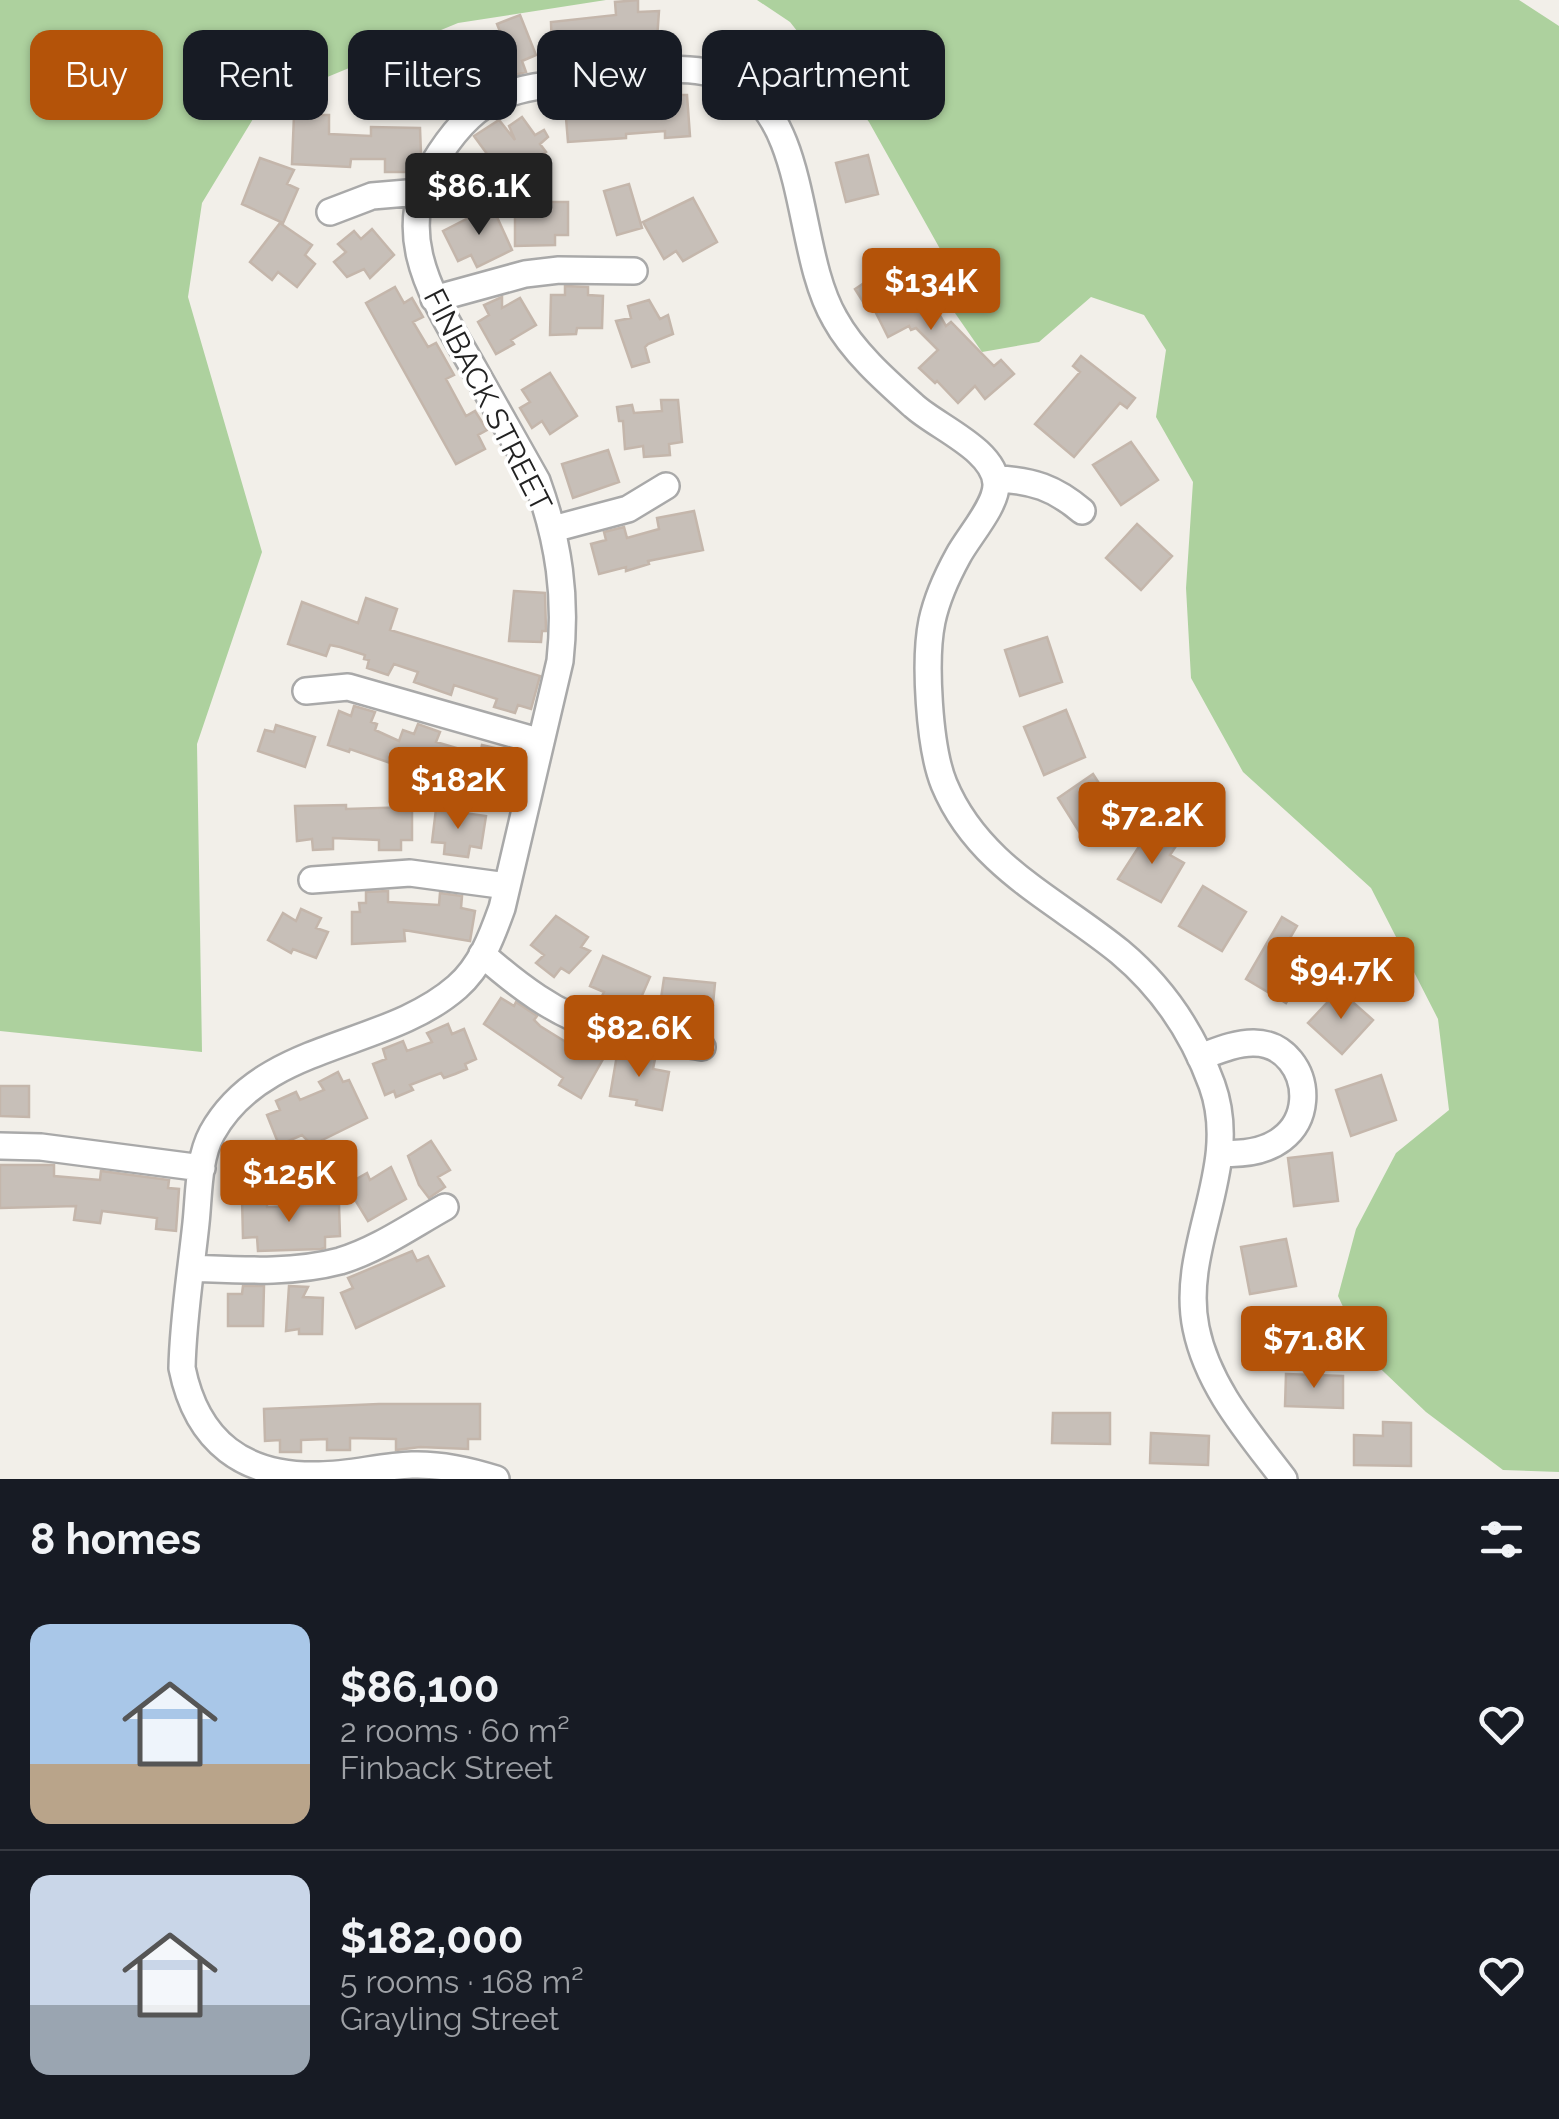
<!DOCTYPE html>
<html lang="en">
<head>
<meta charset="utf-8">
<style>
	:root { --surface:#171b24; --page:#20242c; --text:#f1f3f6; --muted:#9ea1a6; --line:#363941; --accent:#b45309 }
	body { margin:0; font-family:Raleway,sans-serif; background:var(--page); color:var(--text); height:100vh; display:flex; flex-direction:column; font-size:38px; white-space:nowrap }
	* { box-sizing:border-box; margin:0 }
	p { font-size:32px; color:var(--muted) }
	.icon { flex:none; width:55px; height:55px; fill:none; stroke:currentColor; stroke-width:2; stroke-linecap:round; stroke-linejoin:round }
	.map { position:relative; height:1479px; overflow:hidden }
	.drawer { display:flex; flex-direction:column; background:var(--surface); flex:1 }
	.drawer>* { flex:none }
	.hud { position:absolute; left:30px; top:30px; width:1000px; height:90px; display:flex; gap:20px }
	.price { position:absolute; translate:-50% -85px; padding:0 22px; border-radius:10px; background:var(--accent); color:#fff; font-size:32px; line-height:65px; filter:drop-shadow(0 2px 5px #0008) }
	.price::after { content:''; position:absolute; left:50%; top:60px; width:30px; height:22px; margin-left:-15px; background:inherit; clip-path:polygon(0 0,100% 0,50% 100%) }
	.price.current { background:#222; color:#fff }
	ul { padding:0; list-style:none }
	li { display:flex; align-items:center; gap:30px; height:250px; padding:0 30px }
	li+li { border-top:2px solid var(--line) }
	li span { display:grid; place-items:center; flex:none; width:280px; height:200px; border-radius:20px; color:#555 }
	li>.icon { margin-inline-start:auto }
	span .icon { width:120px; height:120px; fill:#fffc; stroke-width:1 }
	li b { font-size:42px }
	h2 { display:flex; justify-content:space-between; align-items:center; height:120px; padding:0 30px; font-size:42px }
	.chip { padding:0 35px; border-radius:20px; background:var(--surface); box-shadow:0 2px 8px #0004; font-size:35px; line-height:90px }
	.chip.current { background:var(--accent); color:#fff }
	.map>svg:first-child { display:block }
</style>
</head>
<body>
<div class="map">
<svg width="1559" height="1479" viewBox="0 0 1559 1479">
	<rect width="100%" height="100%" fill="#f2efe9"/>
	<path fill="#add19e" d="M0,0H606L458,23L262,104L202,203L188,297L262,552L197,744L202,1052L0,1031Z
		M757,0H1519L1559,26V1472L1503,1470L1426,1412L1365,1354L1338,1296L1356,1229L1396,1153L1449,1110L1438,1019L1371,888L1243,772L1191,678L1186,588L1193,482L1156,417L1166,350L1144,315L1091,297L1039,342L982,352L948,303L944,256L869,122L790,22Z"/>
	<path fill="#c7bfb8" stroke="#c4b6ab" stroke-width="2.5" d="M638,0V12L659,11L656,53L635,54L634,44L604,45L605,49L593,50L594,61L567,63V53H552L551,22L616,15L615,2Z
		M520,15L536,55L522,61L526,72L504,78L501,69L488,74L476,42L501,34L497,24Z
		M428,40L470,85L451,100L454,104L433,118L412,94L442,74L423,44Z
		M681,86V95H687L690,136L665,138V131L626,134V138L568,142L565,106H579V98L602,95V104L637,103V99L649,98L648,88Z
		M294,115H329V134L371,136V127L420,128L421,154L418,160H407V172H385V159H351L350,167L292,164Z
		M522,117L535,135L544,130L548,137L540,144L546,152L526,164L522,158L501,173L474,136L499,120L515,140L509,126Z
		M868,155L878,194L846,202L836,163Z
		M260,158L294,170L287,184L298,189L283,223L242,204Z
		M629,184L642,228L617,235L604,191Z
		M693,198L717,242L683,261L676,251L664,259L643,222Z
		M515,202H568V235H555V245L515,246Z
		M492,206L512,250L477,267L471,255L458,261L443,231Z
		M280,223L312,245L305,255L315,264L297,287L278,272L272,280L250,262Z
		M372,229L394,255L370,278L364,269L347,277L334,262L346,252L338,244L354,231L361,239Z
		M879,257L893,277L912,266L946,326L951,322L994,366L1001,360L1014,374L985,399L975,386L958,403L937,381L935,383L919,368L938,350L916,328L911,330L909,326L888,337L872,305L867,308L855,289L876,275L868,264Z
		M565,286L588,287V295L603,296L602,328H577L576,334L550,335L551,295H565Z
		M395,287L404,303L412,298L423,317L413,322L428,347L436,343L454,375L446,379L466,416L475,411L487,430L478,435L485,449L456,464L366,303Z
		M502,297V308L520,298L536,325L511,340L514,344L496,354L478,322L489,315L484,305Z
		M649,300L660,319L668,315L673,334L648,344L645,347L649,362L632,367L616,321L631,318L628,306Z
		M1081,356L1135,398L1127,408L1120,403L1074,457L1035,424L1080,372L1073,366Z
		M550,373L577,416L550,434L542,421L532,428L520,408L530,402L522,390Z
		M661,400H678L682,442L669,444L670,455L644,457L643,446L625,449L623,421H619L617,407L632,405L634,413L662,411Z
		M1131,442L1158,480L1121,505L1093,465Z
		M608,450L619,482L573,498L562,464Z
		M694,511L703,550L648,561L649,564L626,571V567L599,574L591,544L606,540L604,532L624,527L627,538L659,529L657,518Z
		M1137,524L1172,556L1141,590L1106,558Z
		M514,591L545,593L546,631H542L541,642L509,641Z
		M366,598L397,609L390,630L540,676L531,709L518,705L515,713L494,707L497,699L454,685L451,695L414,682L418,672L394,664L388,675L367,668L369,660L364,659L365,655L340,647L330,645L326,656L288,644L302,602L358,623Z
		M1047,637L1062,682L1020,696L1005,650Z
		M354,706L375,712L371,722L377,724L375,730L399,741L403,730L414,734L418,724L440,732L436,742L480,755L482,745L503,750L500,758L514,762L505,796L415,772L411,782L395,776L399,766L350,749L349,752L328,745L339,711L351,716Z
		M1066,710L1085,757L1044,775L1024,727Z
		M276,725L315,737L305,767L258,751L265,730L274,732Z
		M1093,774L1122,819L1085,841L1058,798Z
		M346,805V809L412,807V840H401V850H379V840L333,838V849L313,850L312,839L297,841L295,806Z
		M436,809L486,816L481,848L470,846L468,857L444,854L445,843L432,842Z
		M1149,831L1176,846L1170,855L1184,863L1161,902L1118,879Z
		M1203,886L1246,912L1222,951L1179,926Z
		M388,891V902L439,905L440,893L462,896L461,908L475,911L470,941L404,930L405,941L352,944V912H360L359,903H366V892Z
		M301,909L321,918L316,928L328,932L316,958L293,949L291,953L268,940L283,913L296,921Z
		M556,916L588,937L581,947L590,951L569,973L561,968L554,977L536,963L544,955L531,945Z
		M1282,917L1297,926L1283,950L1309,966L1286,1003L1246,979Z
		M603,956L650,977L634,1014L629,1015L599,1002L604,992L590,986Z
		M664,978L715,983L712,1015L659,1012Z
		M1339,990L1373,1020L1342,1054L1308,1023Z
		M501,998L514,1006L516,1002L537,1016L534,1020L540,1026L569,1044L573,1035L607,1052L581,1098L559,1085L563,1078L484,1024Z
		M448,1024L452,1034L464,1029L476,1059L465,1064L467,1069L455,1074L444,1078L441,1073L410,1085L413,1090L396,1097L394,1091L385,1095L373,1064L386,1059L383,1049L403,1041L407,1051L432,1042L427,1033Z
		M618,1049L655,1059L653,1069L669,1072L662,1110L636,1105L637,1100L610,1096Z
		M338,1072L343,1082L349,1080L367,1118L312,1145L302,1135L279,1145L267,1115L280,1110L276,1101L296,1092L300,1100L324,1090L319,1082Z
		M1381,1075L1396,1120L1351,1136L1336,1090Z
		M0,1086H29V1117L0,1116Z
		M431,1141L450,1170L438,1177L445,1187L429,1198L419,1185L408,1156Z
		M1332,1153L1338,1201L1294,1206L1288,1158Z
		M0,1165H54V1176L100,1180L101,1171L169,1180L168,1188L179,1189L176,1231L156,1229L157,1218L102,1211L100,1223L74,1220L76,1206L0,1208Z
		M391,1167L406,1199L368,1221L346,1185L367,1173L370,1180Z
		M267,1197V1207L339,1205L340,1236L325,1237V1248L321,1249L258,1251L257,1237L243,1238L242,1198Z
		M1286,1239L1296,1286L1250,1294L1241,1247Z
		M412,1251L417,1261L428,1256L444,1286L356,1328L341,1293L353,1288L348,1278Z
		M243,1286H264L263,1326H228V1294H242Z
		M289,1286L308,1287L303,1297L323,1298L322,1334H299V1329L286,1331Z
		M1286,1374L1343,1376V1408L1285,1406Z
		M379,1404H480V1439H468V1449L420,1447L396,1450V1439L350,1438V1450H327V1439L301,1440V1452H280V1440L265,1441L264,1409Z
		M1053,1413H1110V1444L1052,1443Z
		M1383,1422L1411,1423V1466L1354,1465V1435L1383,1436Z
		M1151,1433L1209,1436L1208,1465L1150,1463Z"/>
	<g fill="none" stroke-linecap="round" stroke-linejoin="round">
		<defs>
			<path id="minor" d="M330,212L372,196L419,192
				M434,299L525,274L559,270L634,271
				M996,479C1032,480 1055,488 1082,511
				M553,529L628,509L666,486
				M306,691L348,687L541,742
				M312,880L410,873L507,886
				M482,954C517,985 556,1015 601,1028C633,1037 669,1041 702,1047
				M1200,1057C1217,1051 1235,1043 1253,1043C1317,1042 1332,1161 1221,1153
				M0,1146L41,1147L202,1168
				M191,1268C240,1270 291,1274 340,1261C377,1250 411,1226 445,1207
				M496,1479C468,1470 441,1464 412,1465C381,1466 350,1475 319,1475C244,1477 197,1442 182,1368C183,1319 191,1271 196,1223C199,1195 198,1159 212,1133C263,1041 385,1050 457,987C481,966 492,936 502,908L560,661C567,597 559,542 537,481C516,444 495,406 474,369C433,297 387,232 440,153C483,88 518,88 590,80C639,74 694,57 740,85C809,127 796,253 835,319C853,352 886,381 914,406C937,427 995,450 996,484C997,505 968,537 958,556C947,576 937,598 932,621C924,660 929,747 944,784C978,866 1055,899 1120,952C1163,988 1193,1033 1212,1085C1242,1168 1179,1246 1196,1328C1208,1387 1249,1433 1284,1479"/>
		</defs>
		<use href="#minor" stroke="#a9a9a9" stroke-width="30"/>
		<use href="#minor" stroke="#fff" stroke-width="25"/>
	</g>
	<g text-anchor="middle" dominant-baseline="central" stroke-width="8" stroke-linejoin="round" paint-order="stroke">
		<g font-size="30" fill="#222" stroke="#fff">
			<text transform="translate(488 400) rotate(63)">FINBACK STREET</text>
		</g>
	</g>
</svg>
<b class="price current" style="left:479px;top:238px">$86.1K</b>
<b class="price" style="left:931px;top:333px">$134K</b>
<b class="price" style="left:458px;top:832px">$182K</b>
<b class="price" style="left:1152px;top:867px">$72.2K</b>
<b class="price" style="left:1341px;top:1022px">$94.7K</b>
<b class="price" style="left:639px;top:1080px">$82.6K</b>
<b class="price" style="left:289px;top:1225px">$125K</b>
<b class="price" style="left:1314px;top:1391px">$71.8K</b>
<div class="hud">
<a class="chip current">Buy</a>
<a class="chip">Rent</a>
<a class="chip">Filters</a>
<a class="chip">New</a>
<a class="chip">Apartment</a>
</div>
</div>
<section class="drawer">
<h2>8 homes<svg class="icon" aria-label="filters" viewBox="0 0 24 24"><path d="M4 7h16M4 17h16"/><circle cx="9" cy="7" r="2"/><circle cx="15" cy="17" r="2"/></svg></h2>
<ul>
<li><span style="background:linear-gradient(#a9c7e8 70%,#b9a48a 0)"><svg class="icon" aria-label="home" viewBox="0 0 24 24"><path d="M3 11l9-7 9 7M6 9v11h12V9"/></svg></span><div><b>$86,100</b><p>2 rooms · 60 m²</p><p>Finback Street</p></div><svg class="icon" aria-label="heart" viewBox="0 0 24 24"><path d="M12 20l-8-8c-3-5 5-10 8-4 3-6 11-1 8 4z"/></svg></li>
<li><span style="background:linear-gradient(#c9d6e8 65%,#9aa5b1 0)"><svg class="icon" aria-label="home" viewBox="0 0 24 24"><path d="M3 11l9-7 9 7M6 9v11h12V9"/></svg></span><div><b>$182,000</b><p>5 rooms · 168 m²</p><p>Grayling Street</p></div><svg class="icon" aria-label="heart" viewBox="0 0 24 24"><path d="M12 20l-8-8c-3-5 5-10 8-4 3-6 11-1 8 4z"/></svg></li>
</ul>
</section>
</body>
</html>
